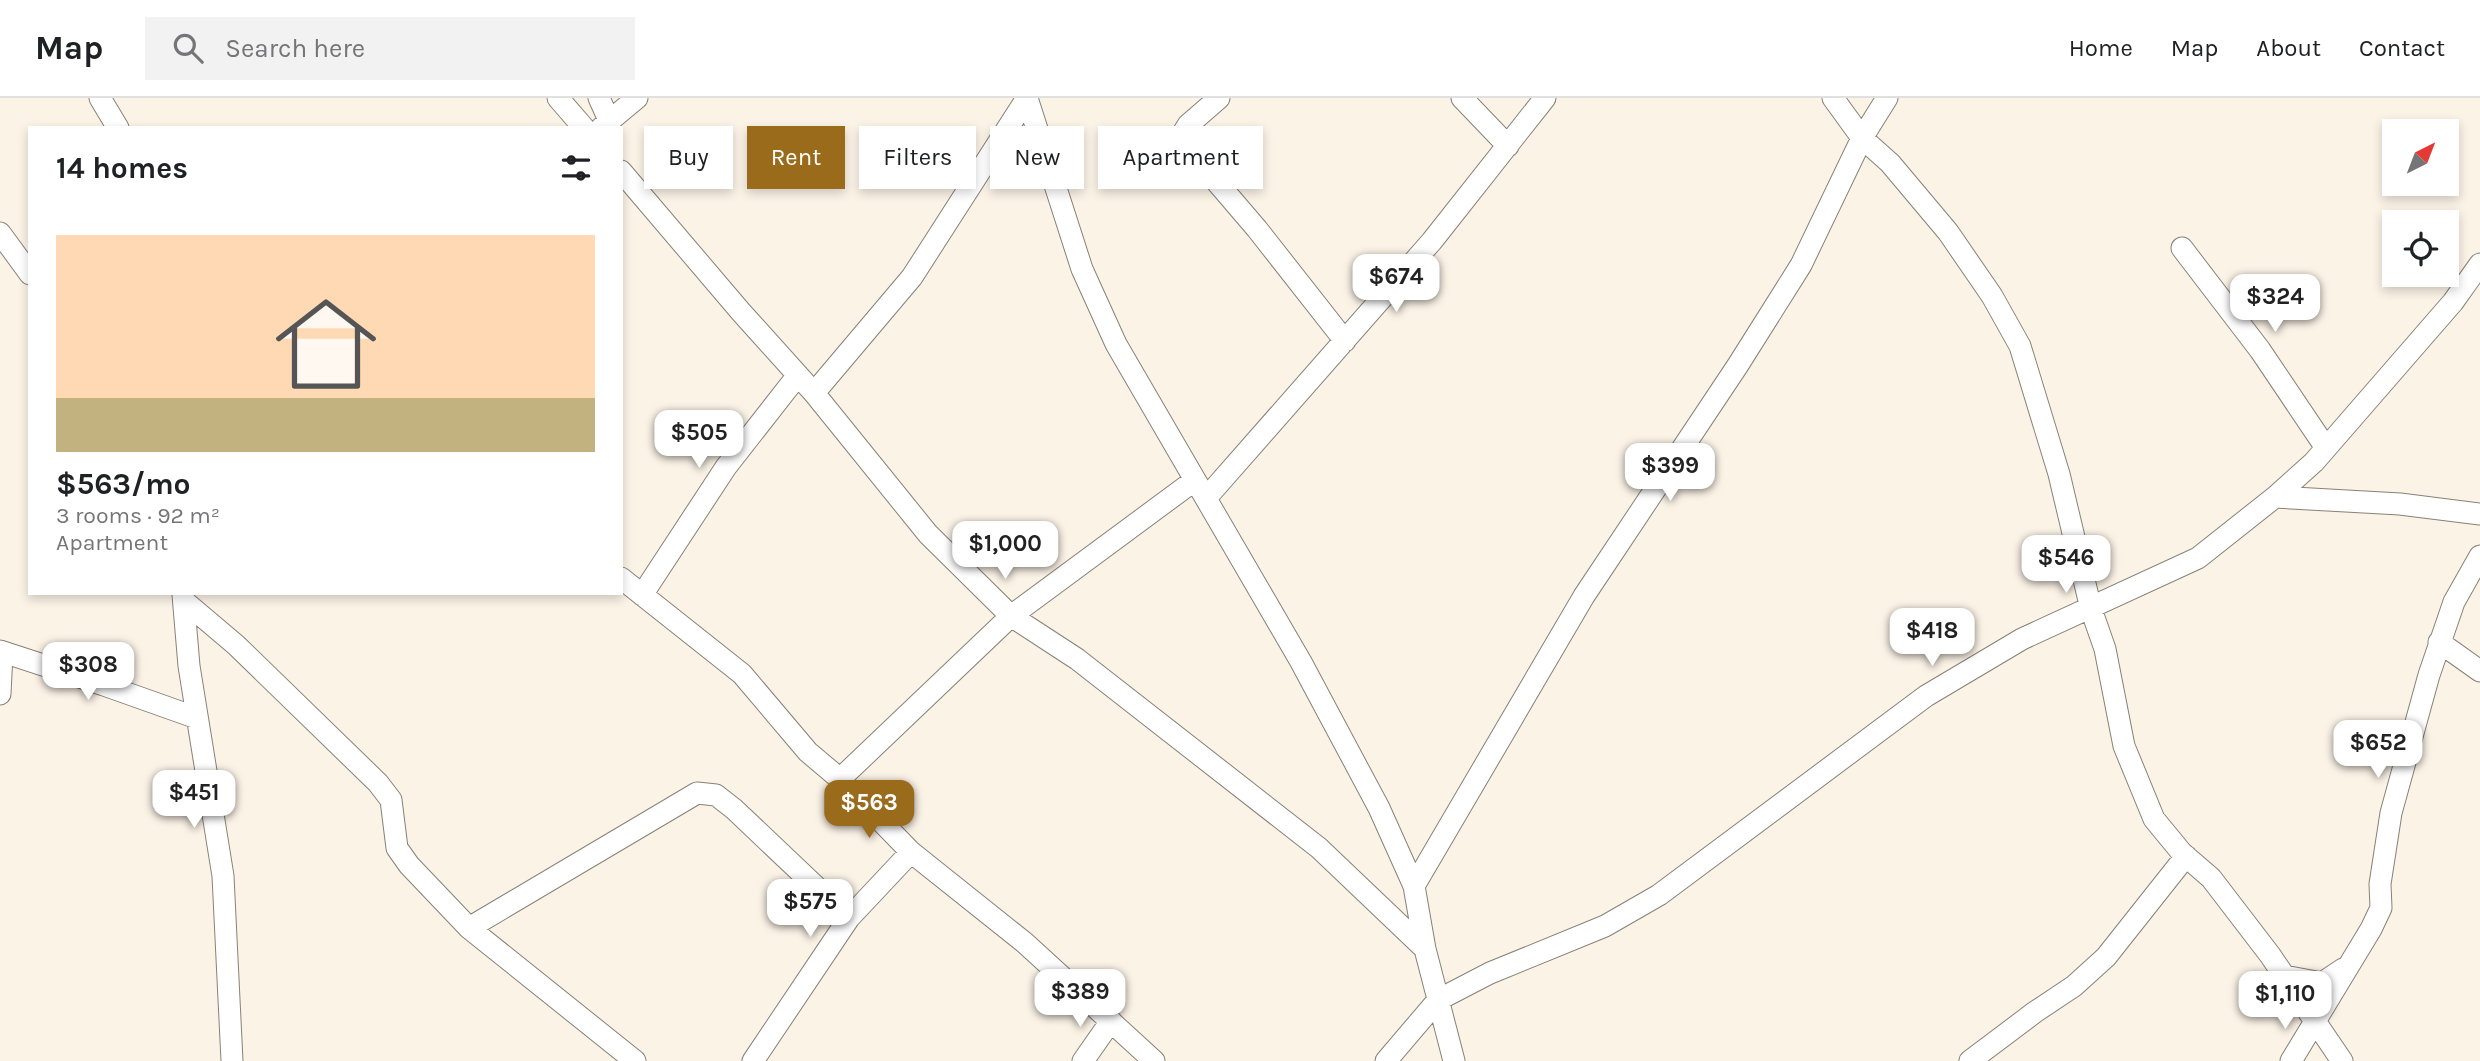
<!DOCTYPE html>
<html lang="en">
<head>
<meta charset="utf-8">
<style>
	:root { --surface:#fff; --page:#f2f2f2; --text:#202124; --muted:#757577; --line:#e0e0e0; --accent:#996b1b }
	body { margin:0; font-family:Karla,sans-serif; background:var(--page); color:var(--text); height:100vh; display:flex; flex-direction:column; font-size:26px; white-space:nowrap }
	* { box-sizing:border-box; margin:0 }
	p { font-size:23px; color:var(--muted) }
	.icon { flex:none; width:38px; height:38px; fill:none; stroke:currentColor; stroke-width:2; stroke-linecap:round; stroke-linejoin:round }
	.map { position:relative; flex:1; overflow:hidden }
	.panel { position:absolute; left:28px; top:28px; width:595px; height:469px; display:flex; flex-direction:column; background:var(--surface); border-radius:0px; box-shadow:0 4px 10px #0003 }
	.panel>* { flex:none }
	.guide { position:absolute; left:644px; top:28px; width:665px; height:63px; display:flex; gap:14px }
	.needle { width:46px; rotate:42deg }
	.fabs { position:absolute; left:2382px; top:21px; display:grid; gap:14px }
	.fabs a { display:grid; place-items:center; width:77px; height:77px; border-radius:0px; background:var(--surface); box-shadow:0 4px 10px #0003; font-size:35px }
	.price { position:absolute; translate:-50% -60px; padding:0 16px; border-radius:14px; background:#fff; color:#222; font-size:23px; line-height:46px; filter:drop-shadow(0 2px 4px #0008) }
	.price::after { content:''; position:absolute; left:50%; top:42px; width:21px; height:16px; margin-left:-10px; background:inherit; clip-path:polygon(0 0,100% 0,50% 100%) }
	.price.on { background:var(--accent); color:#fff }
	ul { padding:0; list-style:none }
	li { display:grid; align-content:center; gap:14px; height:371px; padding:0 28px }
	li+li { border-top:2px solid var(--line) }
	li span { display:grid; place-items:center; height:217px; border-radius:0px; color:#555 }
	li>.icon { margin-inline-start:auto }
	span .icon { width:126px; height:126px; fill:#fffc; stroke-width:1 }
	li b { font-size:30px }
	h2 { display:flex; justify-content:space-between; align-items:center; height:84px; padding:0 28px; font-size:30px }
	.chip { padding:0 24px; border-radius:0px; background:var(--surface); box-shadow:0 4px 10px #0003; font-size:24px; line-height:63px }
	.chip.on { background:var(--accent); color:#fff }
	header { display:flex; align-items:center; gap:42px; box-sizing:border-box; height:98px; padding:0 35px; background:var(--surface); border-bottom:2px solid var(--line) }
	header strong { font-size:33px }
	nav { display:flex; gap:38px; margin-inline-start:auto; font-size:24px }
	.search { width:490px; height:63px; background:var(--page); display:flex; align-items:center; gap:18px; box-sizing:border-box; padding:0 24px; border-radius:0px; color:var(--muted); font-size:26px }
	.map>svg:first-child { display:block }
</style>
</head>
<body>
<header>
<strong>Map</strong>
<div class="search"><svg class="icon" aria-label="search" viewBox="0 0 24 24"><circle cx="10" cy="10" r="6"/><path d="M15 15l6 6"/></svg>Search here</div>
<nav><a>Home</a><a>Map</a><a>About</a><a>Contact</a></nav>
</header>
<div class="map">
<svg width="2480" height="963" viewBox="0 0 2480 963">
	<rect width="100%" height="100%" fill="#fcf3e7"/>
	<g fill="none" stroke-linecap="round" stroke-linejoin="round">
		<defs>
			<path id="street" d="M100,0L118,30
				M558,0L584,30
				M599,0L609,22
				M1027,0L1082,171L1116,246L1301,564L1379,710L1414,788L1425,851L1454,963
				M1219,0L1188,27L1183,35L1186,48L1257,131L1345,243
				M1462,0L1508,48
				M1833,0L1862,40L1890,65L1948,134L1992,198L2020,248L2059,376L2091,511L2105,551L2124,648L2154,721L2182,755L2211,780L2270,857L2342,963
				M601,30L637,0
				M621,73L741,214L814,295L928,436L1011,518L1077,561L1319,750L1425,851
				M0,135L30,176
				M2182,150L2260,252L2326,350
				M814,295L912,179L1027,0
				M1207,399L1432,143L1545,0
				M2275,399L2400,406L2480,416
				M621,480L742,576L808,654L840,681L911,754L1025,845L1154,963
				M183,497L189,568L223,778L232,963
				M642,497L726,369L798,277
				M184,503L236,547L378,685L391,702L397,750L409,767L469,830L635,963
				M2439,544L2480,573
				M0,553L104,587L197,620
				M0,596L2,555
				M840,681L1011,518L1195,382
				M1414,788L1584,498L1738,267L1801,167L1862,40L1887,0
				M469,830L697,695L716,697L734,711L849,820
				M2284,878L2322,885L2343,871
				M753,963L849,820L911,754
				M1083,963L1111,923
				M1386,963L1438,902L1490,875L1605,828L1659,797L1926,598L2022,541L2198,460L2275,399L2314,364L2453,204L2480,166
				M1970,963L2035,914L2074,888L2106,859L2186,758
				M2291,963L2371,831L2381,810L2380,786L2391,715L2429,577L2454,504L2480,458"/>
		</defs>
		<use href="#street" stroke="#888176" stroke-width="23"/>
		<use href="#street" stroke="#fff" stroke-width="21"/>
	</g>
</svg>
<div class="fabs">
<a><svg class="needle" viewBox="-14 -14 28 28"><path d="M0-13l5 13h-10z" fill="#e53935"/><path d="M0 13l5-13h-10z" fill="#757577"/></svg></a>
<a><svg class="icon" aria-label="locate" viewBox="0 0 24 24"><circle cx="12" cy="12" r="6"/><path d="M12 2v4M12 18v4M2 12h4M18 12h4"/></svg></a>
</div>
<b class="price" style="left:1396px;top:216px">$674</b>
<b class="price" style="left:2275px;top:236px">$324</b>
<b class="price" style="left:699px;top:372px">$505</b>
<b class="price" style="left:1670px;top:405px">$399</b>
<b class="price" style="left:1005px;top:483px">$1,000</b>
<b class="price" style="left:2066px;top:497px">$546</b>
<b class="price" style="left:1932px;top:570px">$418</b>
<b class="price" style="left:88px;top:604px">$308</b>
<b class="price" style="left:2378px;top:682px">$652</b>
<b class="price" style="left:194px;top:732px">$451</b>
<b class="price on" style="left:869px;top:742px">$563</b>
<b class="price" style="left:810px;top:841px">$575</b>
<b class="price" style="left:1080px;top:931px">$389</b>
<b class="price" style="left:2285px;top:933px">$1,110</b>
<div class="guide">
<a class="chip">Buy</a>
<a class="chip on">Rent</a>
<a class="chip">Filters</a>
<a class="chip">New</a>
<a class="chip">Apartment</a>
</div>
<section class="panel">
<h2>14 homes<svg class="icon" aria-label="filters" viewBox="0 0 24 24"><path d="M4 7h16M4 17h16"/><circle cx="9" cy="7" r="2"/><circle cx="15" cy="17" r="2"/></svg></h2>
<ul>
<li><span style="background:linear-gradient(#ffd9b3 75%,#c2b280 0)"><svg class="icon" aria-label="home" viewBox="0 0 24 24"><path d="M3 11l9-7 9 7M6 9v11h12V9"/></svg></span><div><b>$563/mo</b><p>3 rooms · 92 m²</p><p>Apartment</p></div></li>
</ul>
</section>
</div>
</body>
</html>
